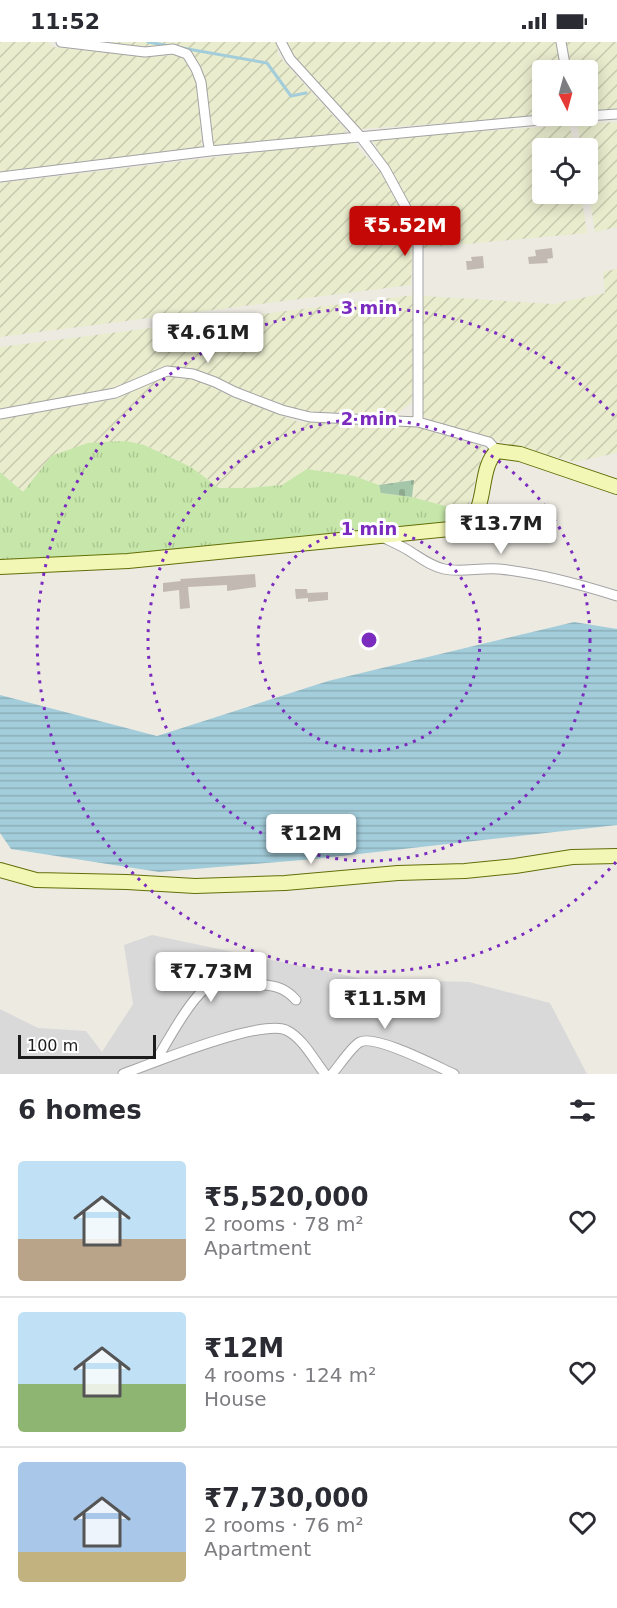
<!DOCTYPE html>
<html lang="en">
<head>
<meta charset="utf-8">
<style>
	:root { --surface:#fff; --page:#f7f7f7; --text:#2b2b33; --muted:#7c7c81; --line:#e1e1e2; --accent:#c30805 }
	body { margin:0; font-family:"DejaVu Sans",sans-serif; background:var(--page); color:var(--text); height:100vh; display:flex; flex-direction:column; font-size:22px; white-space:nowrap }
	* { box-sizing:border-box; margin:0 }
	p { font-size:20px; color:var(--muted) }
	.icon { flex:none; width:33px; height:33px; fill:none; stroke:currentColor; stroke-width:2; stroke-linecap:round; stroke-linejoin:round }
	.map { position:relative; height:1032px; overflow:hidden }
	.sheet { display:flex; flex-direction:column; background:var(--surface); flex:1 }
	.sheet>* { flex:none }
	.needle { width:39px; rotate:174deg }
	.tools { position:absolute; left:532px; top:18px; display:grid; gap:12px }
	.tools a { display:grid; place-items:center; width:66px; height:66px; border-radius:6px; background:var(--surface); box-shadow:0 3px 15px #0003; font-size:30px }
	.scale { position:absolute; left:18px; bottom:15px; width:138px; box-sizing:border-box; padding-left:6px; border:3px solid #1c1c1c; border-top:0; font-size:16px; line-height:21px; white-space:nowrap; color:#1c1c1c; -webkit-text-stroke:4px #fff; paint-order:stroke }
	.price { position:absolute; translate:-50% -51px; padding:0 14px; border-radius:6px; background:#fff; color:#222; font-size:20px; line-height:39px; filter:drop-shadow(0 2px 3px #0008) }
	.price::after { content:''; position:absolute; left:50%; top:36px; width:18px; height:14px; margin-left:-9px; background:inherit; clip-path:polygon(0 0,100% 0,50% 100%) }
	.price.on { background:var(--accent); color:#fff }
	ul { padding:0; list-style:none }
	li { display:flex; align-items:center; gap:18px; height:150px; padding:0 18px }
	li+li { border-top:2px solid var(--line) }
	li span { display:grid; place-items:center; flex:none; width:168px; height:120px; border-radius:6px; color:#555 }
	li>.icon { margin-inline-start:auto }
	span .icon { width:72px; height:72px; fill:#fffc; stroke-width:1 }
	li b { font-size:26px }
	h2 { display:flex; justify-content:space-between; align-items:center; height:72px; padding:0 18px; font-size:26px }
	.status { display:flex; justify-content:space-between; align-items:center; height:42px; padding:0 30px; background:var(--surface); direction:ltr }
	.status svg { height:16px; fill:currentColor }
	.map>svg:first-child { display:block }
</style>
</head>
<body>
<div class="status"><b>11:52</b><svg viewBox="0 0 49 12"><path d="M0 12V9h3v3zM5 12V6h3v6zM10 12V3h3v9zM15 12V0h3v12zM26 1h20v11H26zM47 4h2v5h-2z"/></svg></div>
<div class="map">
<svg width="617" height="1032" viewBox="0 0 617 1032">
	<defs>
		<pattern id="farmland-furrows" width="10" height="10" patternUnits="userSpaceOnUse" patternTransform="scale(1.5)"><rect width="10" height="10" fill="#e9eccd"/><path d="M-1 1l2-2M0 10L10 0M9 11l2-2" fill="none" stroke="#c7caaf"/></pattern>
		<pattern id="grass-tufts" width="24" height="20" patternUnits="userSpaceOnUse" patternTransform="scale(1.5)"><rect width="24" height="20" fill="#c6e7a9"/><path d="M3 7l-1-3M5 7V3M7 7l1-3M15 17l-1-3M17 17v-4M19 17l1-3" fill="none" stroke="#aac691"/></pattern>
		<pattern id="cemetery-stones" width="16" height="16" patternUnits="userSpaceOnUse" patternTransform="scale(1.5)"><rect width="16" height="16" fill="#a4c6a9"/><path d="M2 7V4a2 2 0 0 1 4 0v3zM10 15v-3a2 2 0 0 1 4 0v3z" fill="#8daa91"/></pattern>
		<pattern id="water-rules" width="6" height="5" patternUnits="userSpaceOnUse" patternTransform="scale(1.5)"><rect width="6" height="5" fill="#a3cdda"/><path d="M0 2.5h6" fill="none" stroke="#8cafba"/></pattern>
	</defs>
	<rect width="100%" height="100%" fill="#edeae2"/>
	<path fill="#dad9d9" d="M152,893L363,937L469,940L550,961L587,1032H0V967L38,986L86,989L102,1010L133,962L124,903Z"/>
	<path fill="url(#farmland-furrows)" d="M0,0H49L53,5L145,15L175,13L185,17L193,29L197,42L202,106L0,131Z
		M90,0H277L278,13L346,88L343,92L212,104L205,36L198,21L189,9Z
		M286,0H557L561,28H543V74H549L360,87L291,12Z
		M565,0H617V69L588,71V28H569Z
		M617,80V185L595,190L588,147V106H581L577,82Z
		M570,83L574,106H543V152H581L587,191L423,206V187L372,97Z
		M352,99L381,131L413,190L411,243L0,295V141Z
		M617,227V411L575,420L424,379L420,374L423,254L554,262L605,251L603,230Z
		M414,253L412,360L396,373L309,371L166,325L112,348L0,369V305Z
		M168,333L181,337L194,336L232,355L299,380L411,383L484,405L467,470L412,455L413,438L379,443L354,434L308,427L282,443L249,446H219L191,425L144,403L51,414L23,450L0,430V377L115,357Z"/>
	<path fill="url(#grass-tufts)" d="M126,399L144,403L191,425L219,446H249L282,443L307,427L354,434L379,443L381,451L412,455L467,470L456,480L252,503L0,520V430L23,450L51,414L88,401Z"/>
	<path fill="url(#cemetery-stones)" d="M414,438L412,455L381,451L379,443Z"/>
	<path fill="url(#water-rules)" d="M574,580L617,587V783L314,817L159,830L11,807L0,791V653L157,694L328,639Z"/>
	<g fill="none" stroke-linecap="round" stroke-linejoin="round">
		<path stroke="#a3cdda" stroke-width="3" d="M148,0L170,4
			M182,6L267,21L291,54L306,51"/>
	</g>
	<path fill="#c2b9b2" d="M552,206L553,216L547,217L548,221L529,222L528,215L536,214L535,208Z
		M483,214L484,226L467,228L466,219H472L471,215Z
		M255,532L256,545L227,549V543L188,545L190,566L180,567L179,548L163,550V541L181,539L180,537Z
		M295,547H307L308,556L307,551L328,550V558L308,560V556L296,557Z"/>
	<g fill="none" stroke-linecap="round" stroke-linejoin="round">
		<defs>
			<path id="street" d="M61,0L145,10L173,7L187,12L196,27L201,40L208,100L210,109
				M281,0L290,17L360,94L385,127L418,188V380L489,400L497,409
				M561,0L566,28
				M0,135L210,109L572,75L617,72
				M0,372L115,351L167,329L193,332L215,340L235,350L282,368L310,375L418,380
				M382,495C392,500 402,504 411,510C422,517 431,524 444,527C462,531 481,525 499,527C539,531 579,542 617,554
				M155,1020C166,1002 189,959 205,947C218,937 239,941 254,942C271,943 284,944 296,958
				M123,1032C153,1021 260,977 286,988C303,996 314,1018 325,1032
				M332,1032C339,1024 352,1004 360,1000C375,992 438,1025 454,1032"/>
			<path id="secondary" d="M0,525L128,519L450,487C456,485 464,483 468,480C488,466 478,426 497,409L520,412L617,445
				M0,828L36,838L127,840L195,844L285,841L398,831L465,829L515,824L572,815L617,814"/>
		</defs>
		<use href="#street" stroke="#a3a3a3" stroke-width="11"/>
		<use href="#secondary" stroke="#626f08" stroke-width="16"/>
		<use href="#street" stroke="#fff" stroke-width="9"/>
		<use href="#secondary" stroke="#f3f7b6" stroke-width="14"/>
	</g>
	<g fill="none" stroke="#7b2cbf" stroke-width="3" stroke-dasharray="3 6">
		<circle cx="369" cy="598" r="111"/>
		<circle cx="369" cy="598" r="221"/>
		<path d="M616 820A332 332 0 1 1 616 376"/>
	</g>
	<circle cx="369" cy="598" r="9" fill="#7b2cbf" stroke="#fff" stroke-width="3"/>
	<g font-size="18" text-anchor="middle" font-weight="bold" fill="#7b2cbf" stroke="#fff" stroke-width="6" stroke-linejoin="round" paint-order="stroke">
		<text x="369" y="272">3 min</text>
		<text x="369" y="383">2 min</text>
		<text x="369" y="493">1 min</text>
	</g>
</svg>
<div class="tools">
<a><svg class="needle" viewBox="-14 -14 28 28"><path d="M0-13l5 13h-10z" fill="#e53935"/><path d="M0 13l5-13h-10z" fill="#7c7c81"/></svg></a>
<a><svg class="icon" aria-label="locate" viewBox="0 0 24 24"><circle cx="12" cy="12" r="6"/><path d="M12 2v4M12 18v4M2 12h4M18 12h4"/></svg></a>
</div>
<div class="scale">100 m</div>
<b class="price on" style="left:405px;top:215px">₹5.52M</b>
<b class="price" style="left:208px;top:322px">₹4.61M</b>
<b class="price" style="left:501px;top:513px">₹13.7M</b>
<b class="price" style="left:311px;top:823px">₹12M</b>
<b class="price" style="left:211px;top:961px">₹7.73M</b>
<b class="price" style="left:385px;top:988px">₹11.5M</b>
</div>
<section class="sheet">
<h2>6 homes<svg class="icon" aria-label="filters" viewBox="0 0 24 24"><path d="M4 7h16M4 17h16"/><circle cx="9" cy="7" r="2"/><circle cx="15" cy="17" r="2"/></svg></h2>
<ul>
<li><span style="background:linear-gradient(#bfe0f5 65%,#b9a48a 0)"><svg class="icon" aria-label="home" viewBox="0 0 24 24"><path d="M3 11l9-7 9 7M6 9v11h12V9"/></svg></span><div><b>₹5,520,000</b><p>2 rooms · 78 m²</p><p>Apartment</p></div><svg class="icon" aria-label="heart" viewBox="0 0 24 24"><path d="M12 20l-8-8c-3-5 5-10 8-4 3-6 11-1 8 4z"/></svg></li>
<li><span style="background:linear-gradient(#bfe0f5 60%,#8fb573 0)"><svg class="icon" aria-label="home" viewBox="0 0 24 24"><path d="M3 11l9-7 9 7M6 9v11h12V9"/></svg></span><div><b>₹12M</b><p>4 rooms · 124 m²</p><p>House</p></div><svg class="icon" aria-label="heart" viewBox="0 0 24 24"><path d="M12 20l-8-8c-3-5 5-10 8-4 3-6 11-1 8 4z"/></svg></li>
<li><span style="background:linear-gradient(#a9c7e8 75%,#c2b280 0)"><svg class="icon" aria-label="home" viewBox="0 0 24 24"><path d="M3 11l9-7 9 7M6 9v11h12V9"/></svg></span><div><b>₹7,730,000</b><p>2 rooms · 76 m²</p><p>Apartment</p></div><svg class="icon" aria-label="heart" viewBox="0 0 24 24"><path d="M12 20l-8-8c-3-5 5-10 8-4 3-6 11-1 8 4z"/></svg></li>
</ul>
</section>
</body>
</html>
